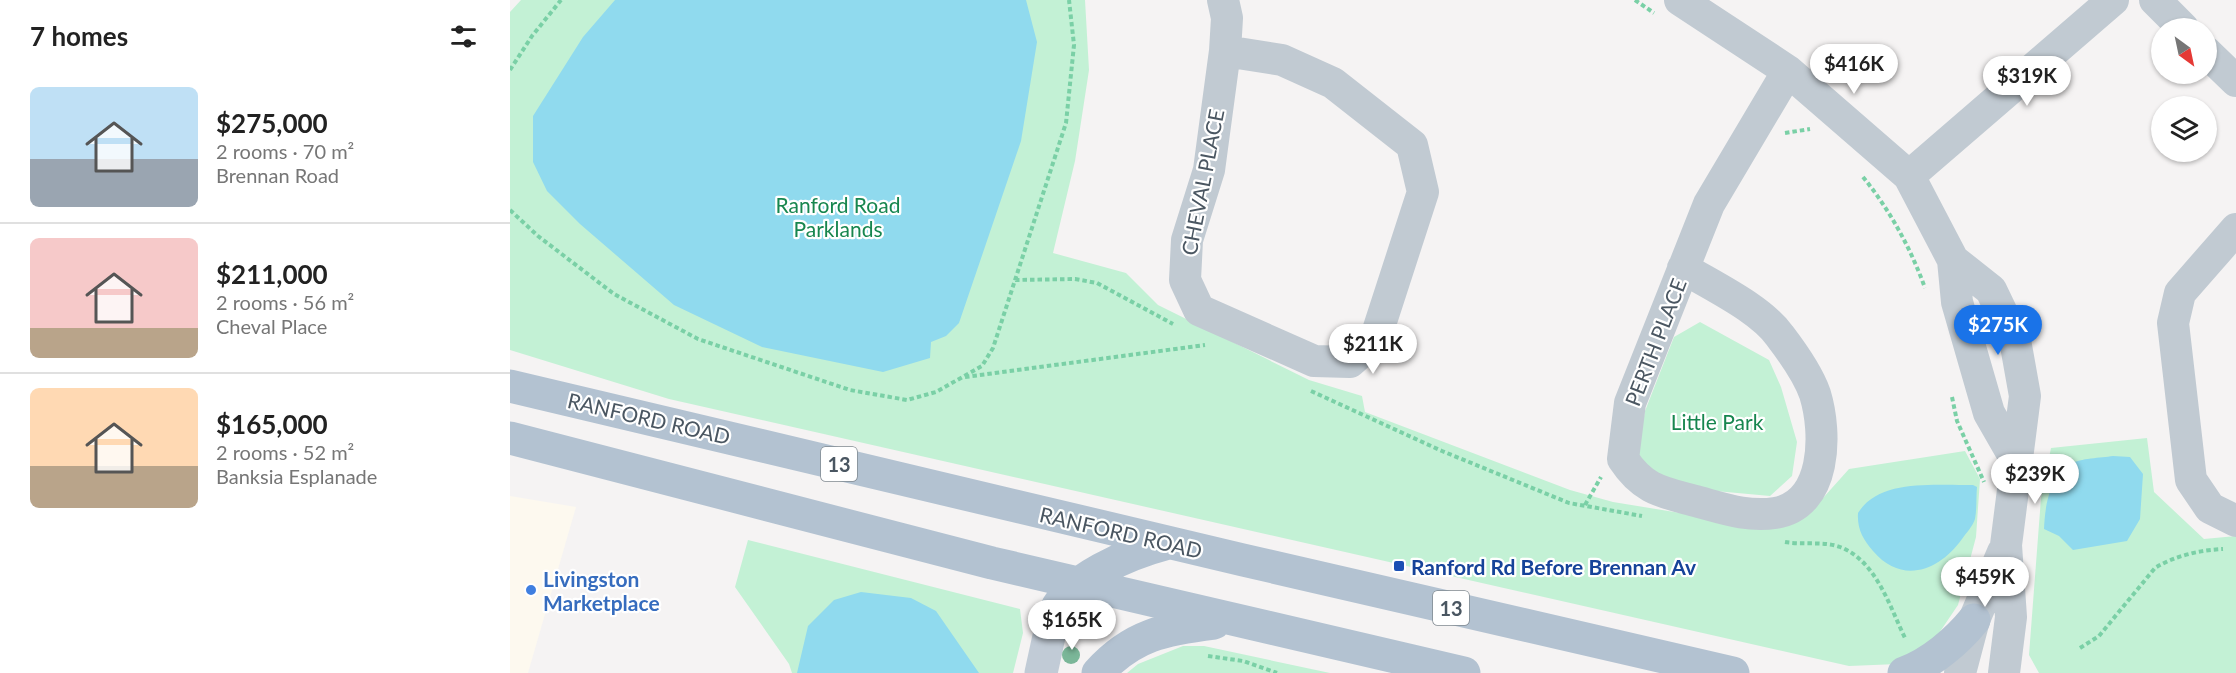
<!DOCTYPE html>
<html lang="en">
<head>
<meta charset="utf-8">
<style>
	:root { --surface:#fff; --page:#f2f2f2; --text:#222; --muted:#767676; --line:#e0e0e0; --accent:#1a73e8 }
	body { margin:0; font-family:Lato,sans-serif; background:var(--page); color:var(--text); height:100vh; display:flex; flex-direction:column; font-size:22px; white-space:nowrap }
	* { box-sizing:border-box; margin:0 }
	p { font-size:20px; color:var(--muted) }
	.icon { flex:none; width:33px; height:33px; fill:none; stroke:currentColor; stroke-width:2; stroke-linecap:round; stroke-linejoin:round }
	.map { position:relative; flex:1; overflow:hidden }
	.details { display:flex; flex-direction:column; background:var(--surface); width:510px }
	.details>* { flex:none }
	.needle { width:39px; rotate:147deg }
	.tools { position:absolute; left:1641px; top:18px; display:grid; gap:12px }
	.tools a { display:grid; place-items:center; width:66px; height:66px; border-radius:50%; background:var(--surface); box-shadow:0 2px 4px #0004; font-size:30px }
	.price { position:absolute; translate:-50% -51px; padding:0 14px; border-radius:21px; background:#fff; color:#222; font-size:20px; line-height:39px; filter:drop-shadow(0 2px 3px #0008) }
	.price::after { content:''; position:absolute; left:50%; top:36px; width:18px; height:14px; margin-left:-9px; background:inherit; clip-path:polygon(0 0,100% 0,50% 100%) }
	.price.current { background:var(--accent); color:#fff }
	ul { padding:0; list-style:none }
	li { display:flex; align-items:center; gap:18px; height:150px; padding:0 30px }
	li+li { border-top:2px solid var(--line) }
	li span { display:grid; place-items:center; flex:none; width:168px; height:120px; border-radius:9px; color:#555 }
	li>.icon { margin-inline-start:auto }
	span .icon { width:72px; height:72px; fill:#fffc; stroke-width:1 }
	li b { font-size:26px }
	h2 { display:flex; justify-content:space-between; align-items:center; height:72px; padding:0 30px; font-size:26px }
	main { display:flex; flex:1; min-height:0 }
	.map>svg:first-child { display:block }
</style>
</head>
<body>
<main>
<section class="details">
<h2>7 homes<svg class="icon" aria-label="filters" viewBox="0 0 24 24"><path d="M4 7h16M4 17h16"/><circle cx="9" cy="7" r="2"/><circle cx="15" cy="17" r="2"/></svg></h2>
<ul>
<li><span style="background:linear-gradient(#bfe0f5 60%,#9aa5b1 0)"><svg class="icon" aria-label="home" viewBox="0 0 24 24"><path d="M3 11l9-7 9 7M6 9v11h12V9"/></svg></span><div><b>$275,000</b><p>2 rooms · 70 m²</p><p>Brennan Road</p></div></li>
<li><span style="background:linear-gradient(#f6c9c9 75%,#b9a48a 0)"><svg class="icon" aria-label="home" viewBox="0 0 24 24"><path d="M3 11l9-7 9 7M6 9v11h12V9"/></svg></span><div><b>$211,000</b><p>2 rooms · 56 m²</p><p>Cheval Place</p></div></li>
<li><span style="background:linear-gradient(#ffd9b3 65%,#b9a48a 0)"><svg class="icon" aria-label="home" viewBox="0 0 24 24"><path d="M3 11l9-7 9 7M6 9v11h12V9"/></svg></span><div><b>$165,000</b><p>2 rooms · 52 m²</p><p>Banksia Esplanade</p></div></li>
</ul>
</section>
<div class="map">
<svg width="1726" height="673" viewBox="0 0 1726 673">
	<rect width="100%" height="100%" fill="#f5f3f3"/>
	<path fill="#fdf9ef" d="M0,496L66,507L18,673H0Z"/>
	<path fill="#c3f1d5" d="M11,0H575L579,70L565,161L543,253L616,273L648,305L799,380L852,396L855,412L1060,490L1103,502L1250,526L1283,521L1313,498L1339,469L1455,451L1470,479L1466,537L1448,605L1423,642L1388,664L1339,666L159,399L0,350V12Z
		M1190,322L1259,360L1271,387L1287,442L1282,476L1260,496L1162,487L1125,465L1135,411L1164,337Z
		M1637,438L1644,492L1694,539L1726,536V673H1529L1519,655L1531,498L1541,448Z
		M238,540L510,609L513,633L503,673H282L279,664L225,587Z
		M673,646H694L820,673H617L628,664Z"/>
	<path fill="#90daee" d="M105,0H516L527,42L511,141L449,323L436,336L421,342L420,358L373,372L252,347L164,305L70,224L37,191L23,162V116L73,37Z
		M1603,456L1620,457L1633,474L1630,519L1617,541L1563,550L1549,536L1534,529C1535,506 1539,478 1561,464C1570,458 1591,458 1603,456Z
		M1463,485L1467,487C1466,497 1467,509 1465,519C1463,526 1456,533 1452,539C1429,571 1392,585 1363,551C1353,539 1347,529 1348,513C1370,478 1426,486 1463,485Z
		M351,592L401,598L426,611L469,673H287L298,626L324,600Z"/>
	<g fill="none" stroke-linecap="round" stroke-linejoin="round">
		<path stroke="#7ad0a6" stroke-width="4" stroke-dasharray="4.5 3" stroke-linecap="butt" d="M1125,0L1144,13
			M0,70L22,36L51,0
			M1275,133L1300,129
			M1353,177C1380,210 1401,249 1415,288
			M0,210L28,236L104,294L188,339L340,390L397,400L426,392L472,366L483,348L556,123L564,45L559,0
			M505,280L565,279L587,283L663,324
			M455,377L695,345
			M801,391L932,451L1059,503L1132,516
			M1442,397L1447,421L1474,482
			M1075,505L1091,477
			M1275,542C1292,545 1315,541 1330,547C1367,561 1380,608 1396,640
			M572,620L597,626
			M1570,648L1589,636L1645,568C1664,556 1690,550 1713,549
			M698,656L733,661L767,673"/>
		<path stroke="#c1cad2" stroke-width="32" d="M713,0L717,18L715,51L699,170L677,240L675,280L689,310L804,361L840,362L865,340L913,192L902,145L823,83L772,60L715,51
			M1170,0L1278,71L1399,176L1443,260L1447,302L1479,413L1506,460
			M1645,0L1673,28
			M1696,52L1726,81
			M1399,176L1603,0
			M1726,229L1670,293L1663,323L1681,480L1700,508L1726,521
			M1443,260L1481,290L1505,340L1515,396L1496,545L1501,617L1494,673
			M1173,268C1202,286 1250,308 1270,336C1283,353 1298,374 1305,394C1317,433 1317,505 1265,513C1238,517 1215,509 1189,502C1153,492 1134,491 1113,459L1120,403L1199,204L1278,71
			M1450,673L1464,620L1493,552"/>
		<path stroke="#c1cbd6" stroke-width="33" d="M531,673L543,618"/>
		<path stroke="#b3c2d1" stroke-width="33" d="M0,386L733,560L1223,673
			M0,438L482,563L954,673
			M543,618C552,579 624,552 658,543
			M588,673C622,635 655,629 704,623
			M1394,673C1420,664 1447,641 1464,620"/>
	</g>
	<circle fill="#7bb799" cx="561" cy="655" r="9"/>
	<rect fill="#1a4fb4" stroke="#fff" stroke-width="2" x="883" y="560" width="12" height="12" rx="3"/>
	<circle fill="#3f7fe0" stroke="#fff" stroke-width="2" cx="21" cy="590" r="6"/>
	<g text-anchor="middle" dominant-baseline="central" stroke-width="4.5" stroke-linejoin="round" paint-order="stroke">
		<g fill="#fff" stroke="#808990" stroke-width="1.5">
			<rect x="311" y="447" width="36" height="34" rx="4.5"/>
			<rect x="923" y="591" width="36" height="34" rx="4.5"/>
		</g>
		<g font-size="20" font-weight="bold" fill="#4a5661">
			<text x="329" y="464">13</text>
			<text x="941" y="608">13</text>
		</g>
		<g font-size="21" fill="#4a5661" stroke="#fff">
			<text transform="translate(692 182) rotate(-79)">CHEVAL PLACE</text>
			<text transform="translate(1145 342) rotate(-69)">PERTH PLACE</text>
			<text transform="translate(139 418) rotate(13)">RANFORD ROAD</text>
			<text transform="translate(611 532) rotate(13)">RANFORD ROAD</text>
		</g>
		<g font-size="21" fill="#17864f" stroke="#fff">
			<text x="328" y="204">Ranford Road<tspan x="328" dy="24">Parklands</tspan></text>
			<text x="1207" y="421">Little Park</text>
		</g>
		<g font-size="21" font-weight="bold" fill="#164399" stroke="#fff" text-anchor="start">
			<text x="901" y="566">Ranford Rd Before Brennan Av</text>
		</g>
		<g font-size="21" font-weight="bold" fill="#366cbe" stroke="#fff" text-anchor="start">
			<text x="33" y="578">Livingston<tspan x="33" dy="24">Marketplace</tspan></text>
		</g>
	</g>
</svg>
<div class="tools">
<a><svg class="needle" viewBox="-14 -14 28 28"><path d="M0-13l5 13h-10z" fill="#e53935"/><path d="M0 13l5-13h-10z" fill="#767676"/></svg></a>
<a><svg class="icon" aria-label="layers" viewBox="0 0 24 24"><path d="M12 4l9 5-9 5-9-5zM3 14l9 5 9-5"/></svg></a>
</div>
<b class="price" style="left:1344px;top:95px">$416K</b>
<b class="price" style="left:1517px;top:107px">$319K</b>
<b class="price current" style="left:1488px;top:356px">$275K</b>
<b class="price" style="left:863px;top:375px">$211K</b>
<b class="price" style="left:1525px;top:505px">$239K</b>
<b class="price" style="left:1475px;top:608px">$459K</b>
<b class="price" style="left:562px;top:651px">$165K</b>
</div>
</main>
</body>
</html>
